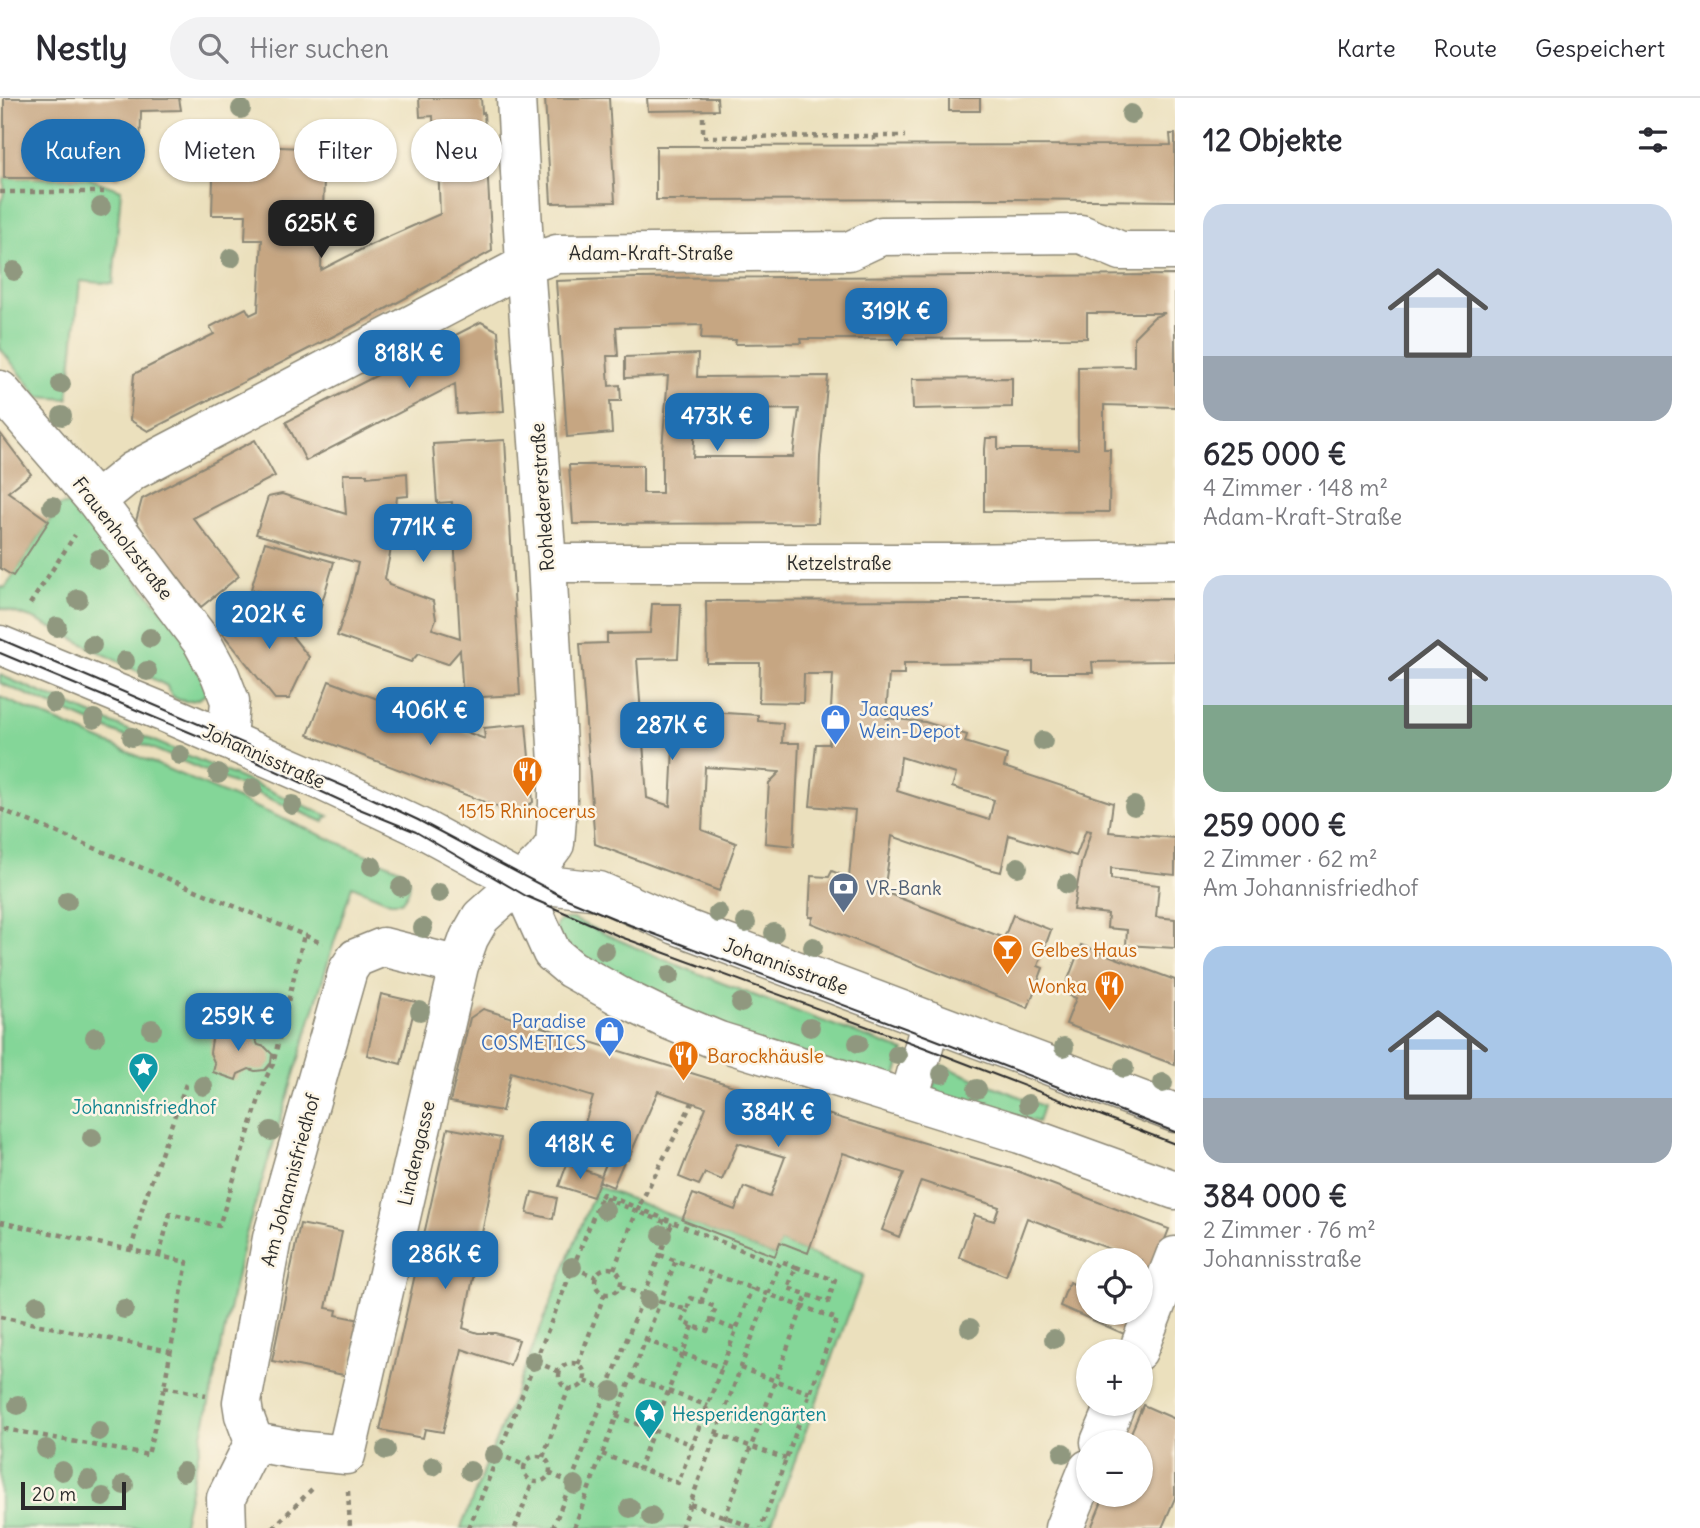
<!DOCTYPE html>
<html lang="de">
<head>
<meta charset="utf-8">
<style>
	:root { --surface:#fff; --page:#f2f2f3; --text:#2b2b33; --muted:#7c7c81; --line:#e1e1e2; --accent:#1f6fb2 }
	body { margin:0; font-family:Delius,sans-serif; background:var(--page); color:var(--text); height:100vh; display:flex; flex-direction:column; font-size:26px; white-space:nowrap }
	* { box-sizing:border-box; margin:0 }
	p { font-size:23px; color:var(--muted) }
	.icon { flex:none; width:38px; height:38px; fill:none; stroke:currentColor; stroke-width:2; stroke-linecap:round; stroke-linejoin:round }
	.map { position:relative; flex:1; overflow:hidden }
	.sheet { display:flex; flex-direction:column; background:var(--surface); width:525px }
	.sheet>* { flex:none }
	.banner { position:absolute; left:21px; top:21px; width:665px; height:63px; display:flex; gap:14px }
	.tools { position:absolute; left:1076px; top:1150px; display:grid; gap:14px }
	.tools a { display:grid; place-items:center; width:77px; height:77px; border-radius:50%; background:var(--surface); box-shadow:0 2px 5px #0004; font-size:35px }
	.scale { position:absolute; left:21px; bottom:18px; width:105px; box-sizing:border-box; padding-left:7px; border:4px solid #2b2b2b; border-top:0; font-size:19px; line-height:24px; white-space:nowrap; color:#2b2b2b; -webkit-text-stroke:5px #fcf5e5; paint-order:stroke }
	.price { position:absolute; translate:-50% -60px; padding:0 16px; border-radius:14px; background:var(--accent); color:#fff; font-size:23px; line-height:46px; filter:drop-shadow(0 2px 4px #0008) }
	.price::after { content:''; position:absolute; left:50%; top:42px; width:21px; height:16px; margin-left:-10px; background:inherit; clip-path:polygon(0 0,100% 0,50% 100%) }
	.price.selected { background:#222; color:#fff }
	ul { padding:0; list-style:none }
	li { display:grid; align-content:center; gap:14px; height:371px; padding:0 28px }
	li span { display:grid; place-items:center; height:217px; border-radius:21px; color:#555 }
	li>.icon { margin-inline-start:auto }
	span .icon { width:126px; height:126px; fill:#fffc; stroke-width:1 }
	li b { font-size:30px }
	h2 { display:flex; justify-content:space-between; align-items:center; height:84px; padding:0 28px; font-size:30px }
	.chip { padding:0 24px; border-radius:32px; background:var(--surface); box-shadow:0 2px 5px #0004; font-size:24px; line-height:63px }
	.chip.selected { background:var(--accent); color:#fff }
	header { display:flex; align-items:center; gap:42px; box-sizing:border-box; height:98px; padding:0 35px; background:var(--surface); border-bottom:2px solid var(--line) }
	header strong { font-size:33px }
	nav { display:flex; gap:38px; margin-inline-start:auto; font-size:24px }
	.search { width:490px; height:63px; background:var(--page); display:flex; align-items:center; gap:18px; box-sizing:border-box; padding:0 24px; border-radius:38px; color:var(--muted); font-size:26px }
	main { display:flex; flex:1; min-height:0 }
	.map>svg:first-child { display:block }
</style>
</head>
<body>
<header>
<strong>Nestly</strong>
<div class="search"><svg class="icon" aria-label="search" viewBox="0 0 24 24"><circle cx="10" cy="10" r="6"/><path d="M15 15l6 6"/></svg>Hier suchen</div>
<nav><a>Karte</a><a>Route</a><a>Gespeichert</a></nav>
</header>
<main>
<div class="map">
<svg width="1175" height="1430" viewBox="0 0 1175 1430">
	<rect width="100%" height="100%" fill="#fcf5e5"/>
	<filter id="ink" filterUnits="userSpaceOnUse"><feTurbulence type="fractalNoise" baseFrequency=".0143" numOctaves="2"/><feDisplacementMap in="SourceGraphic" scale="14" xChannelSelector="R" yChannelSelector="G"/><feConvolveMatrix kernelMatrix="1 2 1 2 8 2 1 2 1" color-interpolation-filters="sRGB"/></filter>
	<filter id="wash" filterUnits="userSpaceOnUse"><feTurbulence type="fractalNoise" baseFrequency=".00686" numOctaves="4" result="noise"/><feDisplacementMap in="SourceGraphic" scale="28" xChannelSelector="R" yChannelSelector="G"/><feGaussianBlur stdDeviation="1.57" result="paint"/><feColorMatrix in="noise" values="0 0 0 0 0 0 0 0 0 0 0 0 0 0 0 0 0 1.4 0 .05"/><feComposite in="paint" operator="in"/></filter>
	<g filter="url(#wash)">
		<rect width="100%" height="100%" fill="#ebe0bd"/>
		<path fill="#84d698" stroke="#588062" stroke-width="2" d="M4,80H87L121,92L113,186L80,183L68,301L39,299L0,250V108L4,94Z
			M69,406L85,420L183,537L209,592C198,608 171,607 167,588L34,521L0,510V489L5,490L59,408Z
			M0,577L329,718L325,720L324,724L0,585Z
			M0,599L400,771C412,782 413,791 401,804H390L352,788L332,851L244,1143L182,1430H0Z
			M566,821H573C680,872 793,912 904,953L893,988L695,927L554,842L557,824Z
			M938,966L1043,1008L1038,1024L932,997Z
			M597,1088L774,1158L780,1144L863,1177L770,1430H461Z"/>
		<g id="blocks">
			<path fill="#c6a682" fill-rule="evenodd" d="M4,0H179L181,12L141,13L140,61H120V80H4Z
				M419,0H481L482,15L484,14L492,153L369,220L148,333L130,322L134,276L214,236L210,229L246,210L250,217L258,213L262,142H245L246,117H212L214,46L325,51L321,172L370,147L440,116L438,63L430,58L429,47L434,42L433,18L420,19Z
				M545,0H609L615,104L551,105Z
				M647,0H717L718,12L648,13Z
				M949,0H980V13H949Z
				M1170,36H1175V103L1009,101L656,102V48L1171,47Z
				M1175,177V309L1104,307V351H1110L1109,414L984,413V351H985L986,340H998V351H1078V269L1134,268V239L1154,219L1165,215H1087V240L832,241H801L802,245L735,246L736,242L701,241L702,227L616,229L618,258H607L609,288L620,287L621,303H610L612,335L567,339L556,183L637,180Z
				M481,224L498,233L504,313L457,316L455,286L306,363L286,324Z
				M698,256L697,279L828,278L820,359L818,425L573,426L569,367H643V395H662V351L668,278L625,280V259ZM799,311L793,359H693L696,312Z
				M1012,280V309L913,311L912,281Z
				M0,335L31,376L8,394L49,423L13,478L0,470Z
				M255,342L275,378L193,420L239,478L201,509L151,445L136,423L142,401Z
				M505,342L520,597L463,600L460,552L448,566L418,556L411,564L337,538L349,502L358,465L256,436L268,399L282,396L346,416L343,376H367V379L407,375L408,398L397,399L390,456L385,480L389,487L433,503L436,521L432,531L460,540L452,404L437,405L433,346Z
				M265,444L334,464L320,511L251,491Z
				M1175,501V563L1092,564L1093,575H1033V564L904,565V576H889L886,620L925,624L967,637L965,644L1007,657L1004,669L1113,705L1109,734L1175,740V777L1111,770V781L1159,787L1156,819L1175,821V850L1126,847L1127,832L1107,830L1108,816L1073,812L1081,766L1091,733L1086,732L1076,758L1009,737L1001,774L981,769L892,738L884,794L1004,840L1013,817L1051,832L1038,868L1043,870L1028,910L811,825L813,819H809L811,778L829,779L832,773L849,780L855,712L810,708L816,646H829L833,576H804L803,605L759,604L760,565H707L706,503ZM901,659L956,676L952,689L994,702L989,722L897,693Z
				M652,506H681L678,560L637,561L647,700L670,708L675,612L758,617V623L783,625L782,645H799L794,748L765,745L769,685L780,674L705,669L702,732L736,745L719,793L595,746L580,546L607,545V536L650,535Z
				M258,508L270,511L309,559L289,601H275L223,536Z
				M329,583L485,641L484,630L526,626L533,704L516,716L308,637Z
				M1081,847L1175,882V967L1066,926L1076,900L1063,895Z
				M381,896L416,904L401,966L367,957Z
				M483,911L740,990L1012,1071L1169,1131L1141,1202V1162H1131L1132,1159L1027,1120L1006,1178L959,1159L974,1117L994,1123L999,1109L921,1083L899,1139L882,1132L904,1075L843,1055L808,1155L780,1144L775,1158L682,1122L693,1096L735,1112L744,1089L770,1099L785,1059L738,1045L722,1082L705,1075L699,1087L679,1079L706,1009L658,993L628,1062L625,1061L613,1089L599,1083L610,1056L565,1044L569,1031L582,1034L593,999L511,974L502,1013L450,1004L470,920Z
				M230,928L244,930L253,937L258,947L265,949L272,956L271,965L265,972L255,973L249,971L238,976L236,982L213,974L215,966L210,955L212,941L220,933Z
				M448,1030L501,1040L463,1230L478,1235H495L519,1242L510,1267L462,1251L443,1334L425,1331L423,1340L380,1332Z
				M567,1066L601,1078L593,1099L559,1088Z
				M532,1094L557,1100L553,1121L527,1115Z
				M300,1126L342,1134L326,1210L337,1212L336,1217L360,1222L349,1278L272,1263Z
				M1069,1184L1088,1192V1214H1132L1124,1236L1060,1208Z
				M1143,1307L1175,1321V1400L1162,1430H1091L1105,1396H1141V1344H1127Z"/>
		</g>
	</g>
	<g filter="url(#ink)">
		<use href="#blocks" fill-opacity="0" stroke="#8b8674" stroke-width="2"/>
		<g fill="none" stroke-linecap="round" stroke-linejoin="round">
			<defs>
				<path id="minor" d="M0,292L96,403L202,544L220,577L230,603L227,642
					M96,403L133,373L525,167L557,156L849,153L881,138L1081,136L1121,153H1175
					M547,465H959L1175,462
					M909,1001L931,923
					M1138,1253L1175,1158
					M254,1344L298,1352L346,1357L459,868L469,840L481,819L526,779L543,762L555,746L558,706V666L547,465L525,167L516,0
					M1100,1344L1116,1306
					M227,1430L226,1400L254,1344L244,1317L242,1304L272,1140L348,872L356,860L383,849L459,868
					M1064,1430L1088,1371"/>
				<path id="major" d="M0,547L165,615L324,684L421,730L520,784L599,793L676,827L1175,1015
					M520,784L552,855L571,871L619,898L666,921L719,943L1020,1036L1175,1092"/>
			</defs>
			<use href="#minor" stroke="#8b8674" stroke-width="41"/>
			<use href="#major" stroke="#8b8674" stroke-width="41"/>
			<path stroke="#8b8674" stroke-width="4.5" stroke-dasharray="5 5" stroke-linecap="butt" d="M703,19V39L874,38V47
				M874,38H905
				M0,94H104
				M30,506L75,437
				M0,711L304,837L323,846
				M601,1099L603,1096L779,1167L781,1163L796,1169
				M0,1124L187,1164L164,1289L148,1357L0,1330
				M131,1152L144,1104L187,983
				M660,1157L837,1221L761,1430
				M159,1158L170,1116L219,1128L265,982L273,966L304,837
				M796,1169L835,1182L828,1204L788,1190Z
				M574,1170L596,1179
				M595 1183a13 13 0 1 1 26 0a13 13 0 1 1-26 0Z
				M614,1171L638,1110L692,1005
				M621,1188L644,1198
				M660,1203L687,1212L691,1200L716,1209L707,1233L682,1224L687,1212
				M701,1204L712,1176
				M0,1219L170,1253
				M711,1222L736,1232
				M693,1228L639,1370L678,1385L752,1190
				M645,1242L722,1270
				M536,1264L560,1274
				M559 1278a13 13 0 1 1 26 0a13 13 0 1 1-26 0Z
				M578,1266L605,1195
				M740,1270L810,1295
				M631,1279L708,1308
				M585,1283L607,1292
				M164,1289L206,1297
				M616,1318L693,1347
				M716,1336L786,1361
				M498,1356L524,1367
				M602,1356L639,1370
				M524 1371a13 13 0 1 1 26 0a13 13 0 1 1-26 0Z
				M543,1359L569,1290
				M549,1375L571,1385
				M348,1393L350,1430
				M690,1406L755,1430
				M273,1430L313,1390
				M469,1430L601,1099L672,1127
				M515,1430L533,1383
				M553,1430L673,1123
				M574,1430L676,1162
				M681,1430L779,1167
				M721,1430L807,1197"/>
			<use href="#minor" stroke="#fff" stroke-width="38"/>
			<use href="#major" stroke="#fff" stroke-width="38"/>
			<path stroke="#2b2b2b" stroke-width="2" d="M0,541L369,699L418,722L567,801L630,827L926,938L1175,1034
				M0,555L213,644L357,710L416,734L526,798L621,839L923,949L1175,1046"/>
		</g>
		<g fill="#90987f">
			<circle cx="241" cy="11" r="10"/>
			<circle cx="1131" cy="16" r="10"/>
			<circle cx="101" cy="109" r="10"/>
			<circle cx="231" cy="160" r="10"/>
			<circle cx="14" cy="173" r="10"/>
			<circle cx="61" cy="286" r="10"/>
			<circle cx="62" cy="318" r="10"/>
			<circle cx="52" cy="408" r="10"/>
			<circle cx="99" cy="461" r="10"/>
			<circle cx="78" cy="501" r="10"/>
			<circle cx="309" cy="516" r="10"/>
			<circle cx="57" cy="529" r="10"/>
			<circle cx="150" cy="540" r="10"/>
			<circle cx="92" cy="547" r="10"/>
			<circle cx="125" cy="563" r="10"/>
			<circle cx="147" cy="573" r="10"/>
			<circle cx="54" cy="605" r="10"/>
			<circle cx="94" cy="621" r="10"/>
			<circle cx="132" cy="639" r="10"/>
			<circle cx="1043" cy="643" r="10"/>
			<circle cx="180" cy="657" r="10"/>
			<circle cx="218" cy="676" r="10"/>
			<circle cx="253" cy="690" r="10"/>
			<circle cx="292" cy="707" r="10"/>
			<circle cx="1134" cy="708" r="10"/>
			<circle cx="372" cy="768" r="10"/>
			<circle cx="1018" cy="769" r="10"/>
			<circle cx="1067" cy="786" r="10"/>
			<circle cx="401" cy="789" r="10"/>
			<circle cx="439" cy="795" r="10"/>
			<circle cx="67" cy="803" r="10"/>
			<circle cx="718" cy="815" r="10"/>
			<circle cx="746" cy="825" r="10"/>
			<circle cx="423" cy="830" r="10"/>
			<circle cx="774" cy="835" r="10"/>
			<circle cx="813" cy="849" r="10"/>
			<circle cx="605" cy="853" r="10"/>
			<circle cx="670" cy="877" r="10"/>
			<circle cx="741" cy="905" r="10"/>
			<circle cx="200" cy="913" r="10"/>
			<circle cx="420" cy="913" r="10"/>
			<circle cx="810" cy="929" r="10"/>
			<circle cx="152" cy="931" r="10"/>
			<circle cx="95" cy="939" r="10"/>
			<circle cx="858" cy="945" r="10"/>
			<circle cx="1064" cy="949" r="10"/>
			<circle cx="897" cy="957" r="10"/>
			<circle cx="1124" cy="970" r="10"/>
			<circle cx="942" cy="976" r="10"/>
			<circle cx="1163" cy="985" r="10"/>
			<circle cx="203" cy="988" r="10"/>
			<circle cx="977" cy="991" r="10"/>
			<circle cx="1028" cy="1006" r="10"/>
			<circle cx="271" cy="1033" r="10"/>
			<circle cx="92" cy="1040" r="10"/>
			<circle cx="605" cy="1112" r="10"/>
			<circle cx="662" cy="1137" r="10"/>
			<circle cx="572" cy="1169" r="10"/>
			<circle cx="648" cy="1202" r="10"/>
			<circle cx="37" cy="1207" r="10"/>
			<circle cx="124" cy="1211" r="10"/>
			<circle cx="970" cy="1230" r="10"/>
			<circle cx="1054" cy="1241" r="10"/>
			<circle cx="533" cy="1263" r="10"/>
			<circle cx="612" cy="1293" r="10"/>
			<circle cx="18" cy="1307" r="10"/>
			<circle cx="99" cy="1333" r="10"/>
			<circle cx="46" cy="1351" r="10"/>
			<circle cx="386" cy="1352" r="10"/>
			<circle cx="1063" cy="1355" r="10"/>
			<circle cx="494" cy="1357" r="10"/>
			<circle cx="433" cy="1368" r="10"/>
			<circle cx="62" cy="1373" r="10"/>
			<circle cx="470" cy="1373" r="10"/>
			<circle cx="183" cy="1374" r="10"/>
			<circle cx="88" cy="1382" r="10"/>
			<circle cx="124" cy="1387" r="10"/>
			<circle cx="575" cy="1387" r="10"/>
			<circle cx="103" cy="1399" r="10"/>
			<circle cx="630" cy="1410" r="10"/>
			<circle cx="651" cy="1418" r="10"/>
		</g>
	</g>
	<defs>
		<symbol id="shop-pin" viewBox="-11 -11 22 30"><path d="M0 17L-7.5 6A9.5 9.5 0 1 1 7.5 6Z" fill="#3f7fe0" stroke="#fcf5e5"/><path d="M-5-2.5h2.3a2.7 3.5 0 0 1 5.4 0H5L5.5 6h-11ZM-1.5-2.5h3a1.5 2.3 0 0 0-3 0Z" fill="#fff"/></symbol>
		<symbol id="restaurant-pin" viewBox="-11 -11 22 30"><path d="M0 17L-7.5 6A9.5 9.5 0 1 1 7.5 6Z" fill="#e8710a" stroke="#fcf5e5"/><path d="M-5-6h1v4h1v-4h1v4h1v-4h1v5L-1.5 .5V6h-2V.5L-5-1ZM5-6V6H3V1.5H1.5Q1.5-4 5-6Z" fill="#fff"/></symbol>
		<symbol id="bank-pin" viewBox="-11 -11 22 30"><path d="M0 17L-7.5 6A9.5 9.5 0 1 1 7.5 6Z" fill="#5c6f8a" stroke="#fcf5e5"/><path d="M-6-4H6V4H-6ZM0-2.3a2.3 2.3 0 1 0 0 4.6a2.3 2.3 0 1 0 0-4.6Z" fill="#fff"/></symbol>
		<symbol id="bar-pin" viewBox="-11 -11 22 30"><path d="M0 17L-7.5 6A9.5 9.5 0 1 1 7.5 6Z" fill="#e8710a" stroke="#fcf5e5"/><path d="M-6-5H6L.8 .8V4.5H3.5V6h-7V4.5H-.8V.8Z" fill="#fff"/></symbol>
		<symbol id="sight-pin" viewBox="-11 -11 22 30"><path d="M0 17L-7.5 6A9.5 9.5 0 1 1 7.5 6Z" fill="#0f9aa8" stroke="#fcf5e5"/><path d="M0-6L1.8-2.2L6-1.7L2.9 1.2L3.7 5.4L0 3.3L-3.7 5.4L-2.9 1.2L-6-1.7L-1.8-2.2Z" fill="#fff"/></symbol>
	</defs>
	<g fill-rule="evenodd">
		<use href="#shop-pin" x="818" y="604" width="35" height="47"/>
		<use href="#restaurant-pin" x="510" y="656" width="35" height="47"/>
		<use href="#bank-pin" x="826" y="772" width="35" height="47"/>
		<use href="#bar-pin" x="990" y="834" width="35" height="47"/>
		<use href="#restaurant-pin" x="1092" y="870" width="35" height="47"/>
		<use href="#shop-pin" x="592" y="916" width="35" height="47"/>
		<use href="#restaurant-pin" x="666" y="940" width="35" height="47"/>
		<use href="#sight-pin" x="126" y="952" width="35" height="47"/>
		<use href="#sight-pin" x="632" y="1298" width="35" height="47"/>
	</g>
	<g text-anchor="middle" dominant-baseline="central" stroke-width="5" stroke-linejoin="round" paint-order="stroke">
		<g font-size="19" fill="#2b2b2b" stroke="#fcf5e5">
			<text x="651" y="155">Adam-Kraft-Straße</text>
			<text transform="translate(542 399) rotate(-94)">Rohledererstraße</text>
			<text transform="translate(123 440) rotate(52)">Frauenholzstraße</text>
			<text x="839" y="465">Ketzelstraße</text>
			<text transform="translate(264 658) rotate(24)">Johannisstraße</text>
			<text transform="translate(786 868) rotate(20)">Johannisstraße</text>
			<text transform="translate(416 1055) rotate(-77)">Lindengasse</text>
			<text transform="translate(290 1082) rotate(-75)">Am Johannisfriedhof</text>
		</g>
		<g font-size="19" fill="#366cbe" stroke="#fcf5e5" text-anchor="start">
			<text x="859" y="611">Jacques’<tspan x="859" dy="22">Wein-Depot</tspan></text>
			<text x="586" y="923" text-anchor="end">Paradise<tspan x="586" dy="22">COSMETICS</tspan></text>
		</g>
		<g font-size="19" fill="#c56008" stroke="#fcf5e5" text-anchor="start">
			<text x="527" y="713" text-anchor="middle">1515 Rhinocerus</text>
			<text x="1031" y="852">Gelbes Haus</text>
			<text x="1087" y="888" text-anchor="end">Wonka</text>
			<text x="707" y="958">Barockhäusle</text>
		</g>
		<g font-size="19" fill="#4e5e75" stroke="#fcf5e5" text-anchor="start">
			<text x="866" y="790">VR-Bank</text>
		</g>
		<g font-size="19" fill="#0d838f" stroke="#fcf5e5">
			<text x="144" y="1009">Johannisfriedhof</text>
			<text x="672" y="1316" text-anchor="start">Hesperidengärten</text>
		</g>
	</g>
</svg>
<div class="tools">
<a><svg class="icon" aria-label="locate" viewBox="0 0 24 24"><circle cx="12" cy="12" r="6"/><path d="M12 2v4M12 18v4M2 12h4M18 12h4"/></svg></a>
<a>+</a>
<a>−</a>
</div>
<div class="scale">20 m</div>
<b class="price selected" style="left:321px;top:162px">625K €</b>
<b class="price" style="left:896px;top:250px">319K €</b>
<b class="price" style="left:409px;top:292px">818K €</b>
<b class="price" style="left:717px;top:355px">473K €</b>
<b class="price" style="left:423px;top:466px">771K €</b>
<b class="price" style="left:269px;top:553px">202K €</b>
<b class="price" style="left:430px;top:649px">406K €</b>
<b class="price" style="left:672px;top:664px">287K €</b>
<b class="price" style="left:238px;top:955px">259K €</b>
<b class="price" style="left:778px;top:1051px">384K €</b>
<b class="price" style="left:580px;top:1083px">418K €</b>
<b class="price" style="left:445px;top:1193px">286K €</b>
<div class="banner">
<a class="chip selected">Kaufen</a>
<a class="chip">Mieten</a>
<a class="chip">Filter</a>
<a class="chip">Neu</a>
</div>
</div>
<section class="sheet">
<h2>12 Objekte<svg class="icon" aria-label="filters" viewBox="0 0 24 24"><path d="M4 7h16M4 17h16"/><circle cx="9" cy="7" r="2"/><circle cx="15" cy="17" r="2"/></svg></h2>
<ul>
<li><span style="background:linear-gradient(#c9d6e8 70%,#9aa5b1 0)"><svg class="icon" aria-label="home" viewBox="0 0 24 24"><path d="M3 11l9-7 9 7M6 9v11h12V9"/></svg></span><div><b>625 000 €</b><p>4 Zimmer · 148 m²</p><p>Adam-Kraft-Straße</p></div></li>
<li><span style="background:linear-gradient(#c9d6e8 60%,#7fa58c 0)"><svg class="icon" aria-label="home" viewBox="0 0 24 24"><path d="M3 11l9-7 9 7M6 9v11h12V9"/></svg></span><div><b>259 000 €</b><p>2 Zimmer · 62 m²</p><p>Am Johannisfriedhof</p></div></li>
<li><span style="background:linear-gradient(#a9c7e8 70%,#9aa5b1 0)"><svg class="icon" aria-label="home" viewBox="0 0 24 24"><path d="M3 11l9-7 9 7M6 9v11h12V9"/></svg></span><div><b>384 000 €</b><p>2 Zimmer · 76 m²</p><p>Johannisstraße</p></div></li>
</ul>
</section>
</main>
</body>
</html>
